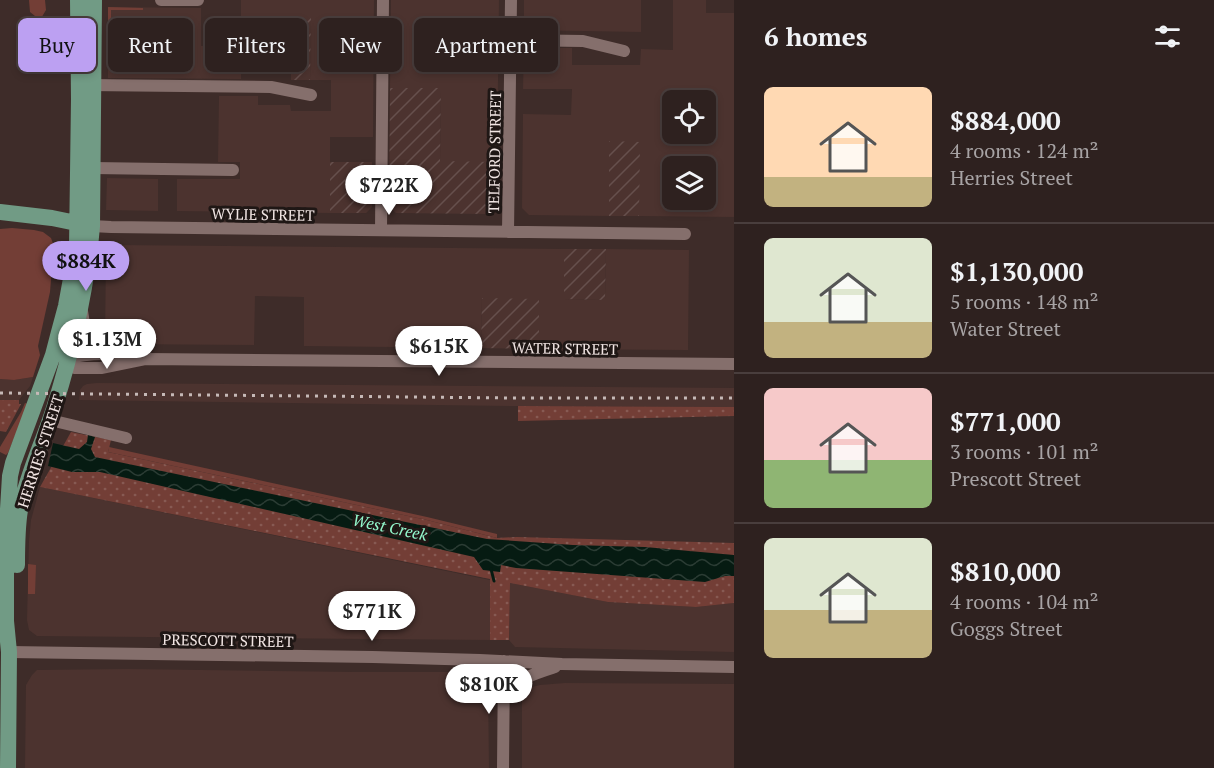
<!DOCTYPE html>
<html lang="en">
<head>
<meta charset="utf-8">
<style>
	:root { --surface:#2e211f; --page:#3a2e2c; --text:#f1f3f6; --muted:#a7a3a4; --line:#493e3d; --accent:#bca0f2 }
	body { margin:0; font-family:"PT Serif",serif; background:var(--page); color:var(--text); height:100vh; display:flex; flex-direction:column; font-size:22px; white-space:nowrap }
	* { box-sizing:border-box; margin:0 }
	p { font-size:20px; color:var(--muted) }
	.icon { flex:none; width:33px; height:33px; fill:none; stroke:currentColor; stroke-width:2; stroke-linecap:round; stroke-linejoin:round }
	.map { position:relative; flex:1; overflow:hidden }
	.panel { display:flex; flex-direction:column; background:var(--surface); width:480px }
	.panel>* { flex:none }
	.top-card { position:absolute; left:18px; top:18px; width:570px; height:54px; display:flex; gap:12px }
	.fabs { position:absolute; left:662px; top:90px; display:grid; gap:12px }
	.fabs a { display:grid; place-items:center; width:54px; height:54px; border-radius:9px; background:var(--surface); box-shadow:0 3px 9px #0003,0 0 0 2px var(--line); font-size:30px }
	.price { position:absolute; translate:-50% -51px; padding:0 14px; border-radius:21px; background:#fff; color:#222; font-size:20px; line-height:39px; filter:drop-shadow(0 2px 3px #0008) }
	.price::after { content:''; position:absolute; left:50%; top:36px; width:18px; height:14px; margin-left:-9px; background:inherit; clip-path:polygon(0 0,100% 0,50% 100%) }
	.price.on { background:var(--accent); color:#111 }
	ul { padding:0; list-style:none }
	li { display:flex; align-items:center; gap:18px; height:150px; padding:0 30px }
	li+li { border-top:2px solid var(--line) }
	li span { display:grid; place-items:center; flex:none; width:168px; height:120px; border-radius:9px; color:#555 }
	li>.icon { margin-inline-start:auto }
	span .icon { width:72px; height:72px; fill:#fffc; stroke-width:1 }
	li b { font-size:26px }
	h2 { display:flex; justify-content:space-between; align-items:center; height:72px; padding:0 30px; font-size:26px }
	.tag { padding:0 21px; border-radius:9px; background:var(--surface); box-shadow:0 3px 9px #0003,0 0 0 2px var(--line); font-size:21px; line-height:54px }
	.tag.on { background:var(--accent); color:#111 }
	main { display:flex; flex:1; min-height:0 }
	.map>svg:first-child { display:block }
</style>
</head>
<body>
<main>
<div class="map">
<svg width="734" height="768" viewBox="0 0 734 768">
	<defs>
		<pattern id="industrial-furrows" width="10" height="10" patternUnits="userSpaceOnUse" patternTransform="scale(1.5)"><rect width="10" height="10" fill="#4c332f"/><path d="M-1 1l2-2M0 10L10 0M9 11l2-2" fill="none" stroke="#66504d"/></pattern>
		<pattern id="grass-dots" width="8" height="8" patternUnits="userSpaceOnUse" patternTransform="scale(1.5)"><rect width="8" height="8" fill="#733e36"/><path d="M2 2h.1M6 6h.1" fill="none" stroke="#875a53" stroke-width="1.8" stroke-linecap="round"/></pattern>
		<pattern id="water-waves" width="16" height="10" patternUnits="userSpaceOnUse" patternTransform="scale(1.5)"><rect width="16" height="10" fill="#061b12"/><path d="M0 5q4-4 8 0t8 0" fill="none" stroke="#2b3c34"/></pattern>
	</defs>
	<rect width="100%" height="100%" fill="#3e2c29"/>
	<path fill="#4c332f" fill-rule="evenodd" d="M241,0H374L373,137H330V213L177,211V179H240V162H218L219,96H258V105H290L291,111H331V80H310L311,18L291,17V30L241,29Z
		M391,0H499L497,162H440L441,88H390Z
		M524,0H641V32L524,30Z
		M673,0H706V13H734V217L639,216V142H609V216L529,215L522,208L523,114L571,115L572,89H523L524,48H572V65H640L641,49L673,50ZM672,100H705V134H672ZM672,166H705V200H672Z
		M108,7L201,8V46H241V79L108,78Z
		M107,178L158,179V211L106,210Z
		M112,245L564,249V299L605,300L606,249L689,250L688,350L539,349V299H482L481,348L304,346V297L255,296L254,345L109,344L105,340L106,253Z
		M33,377L30,386L19,400H0V379L14,380Z
		M97,383L734,388V407L509,406L79,400L80,390L83,386L87,384Z
		M40,487L490,580V640L37,636L29,630L27,620L29,541L31,520Z
		M510,583L608,602L696,607L734,603V652L515,647L509,640Z
		M127,669L353,672H476L488,684L489,768H25L26,685L32,675L37,670Z
		M565,683L734,684V768H522V698L524,691L532,687L540,685Z"/>
	<path fill="url(#industrial-furrows)" d="M291,17H311L310,80H291Z
		M390,88H441L440,161L497,162V207L489,214L396,213L389,207Z
		M609,141L640,142L639,216H609Z
		M330,162H372V207L366,213H330Z
		M564,249H606L605,300L564,299Z
		M482,298L539,299V349L481,348Z"/>
	<path fill="url(#grass-dots)" d="M0,400H19V404H21L6,432L0,431Z
		M518,406L734,407V416L518,421Z
		M71,432L111,440L108,452L427,520L497,538L517,537L734,543V603L696,607L608,602L510,583L509,640H490V579L40,487Z"/>
	<path fill="#733e36" d="M29,0H45L46,10L40,20L30,12Z
		M108,7L143,8V10H111V40H108Z
		M12,228L34,230L43,232L51,238L56,252L55,263L52,268L50,292L38,346L40,355L33,377L14,380L0,379V229Z
		M25,403L28,404L8,453L6,455L0,452V447L21,412Z
		M109,447L427,517L497,534V538L427,520L108,452Z
		M28,564L36,565L35,594H28Z"/>
	<path fill="url(#water-waves)" d="M88,435L95,437L91,449L95,457L487,539L573,545L645,547L734,555V576H725L705,582L516,568L501,565L500,572L483,570L474,557L100,472H72L48,466L53,443L79,449L87,442Z"/>
	<g fill="none" stroke-linecap="round" stroke-linejoin="round">
		<path stroke="#061b12" stroke-width="3" d="M491,569L494,581"/>
		<path stroke="#856f6c" stroke-width="12" d="M161,0H198
			M510,40L583,41L624,51
			M86,85L271,87L311,95
			M93,168L233,170
			M92,226L111,227L685,234
			M381,230L383,0
			M508,232L511,0
			M82,311C85,334 89,342 109,354
			M63,358L68,359L74,368H101L145,359L734,364
			M68,359C86,352 122,353 141,358
			M50,420L126,438
			M9,652L373,657L480,660L562,664L734,667
			M504,696C519,678 533,674 555,667
			M503,768L504,661"/>
		<path stroke="#719b85" stroke-width="16" d="M0,212L52,218L86,225
			M17,565C17,547 17,528 20,510C27,474 44,441 55,405C73,347 87,287 92,226L94,0
			M8,768L9,652L6,621V542L10,476L13,463L53,355L59,332L66,306L77,246L79,99L78,0"/>
		<path stroke="#c6b9b7" stroke-width="3" stroke-dasharray="3 6" stroke-linecap="butt" d="M0,393L514,398H734"/>
	</g>
	<g text-anchor="middle" dominant-baseline="central" stroke-width="6" stroke-linejoin="round" paint-order="stroke">
		<g font-size="15" fill="#f1e5e3" stroke="#1f1715">
			<text transform="translate(494 152) rotate(-89)">TELFORD STREET</text>
			<text transform="translate(263 214) rotate(1)">WYLIE STREET</text>
			<text transform="translate(565 348) rotate(1)">WATER STREET</text>
			<text transform="translate(40 451) rotate(-72)">HERRIES STREET</text>
			<text transform="translate(228 640) rotate(1)">PRESCOTT STREET</text>
		</g>
		<g font-size="16" font-style="italic" fill="#93f7cc" stroke="#1f1715">
			<text transform="translate(390 527) rotate(12)">West Creek</text>
		</g>
	</g>
</svg>
<div class="fabs">
<a><svg class="icon" aria-label="locate" viewBox="0 0 24 24"><circle cx="12" cy="12" r="6"/><path d="M12 2v4M12 18v4M2 12h4M18 12h4"/></svg></a>
<a><svg class="icon" aria-label="layers" viewBox="0 0 24 24"><path d="M12 4l9 5-9 5-9-5zM3 14l9 5 9-5"/></svg></a>
</div>
<b class="price" style="left:389px;top:216px">$722K</b>
<b class="price on" style="left:86px;top:292px">$884K</b>
<b class="price" style="left:107px;top:370px">$1.13M</b>
<b class="price" style="left:439px;top:377px">$615K</b>
<b class="price" style="left:372px;top:642px">$771K</b>
<b class="price" style="left:489px;top:715px">$810K</b>
<div class="top-card">
<a class="tag on">Buy</a>
<a class="tag">Rent</a>
<a class="tag">Filters</a>
<a class="tag">New</a>
<a class="tag">Apartment</a>
</div>
</div>
<section class="panel">
<h2>6 homes<svg class="icon" aria-label="filters" viewBox="0 0 24 24"><path d="M4 7h16M4 17h16"/><circle cx="9" cy="7" r="2"/><circle cx="15" cy="17" r="2"/></svg></h2>
<ul>
<li><span style="background:linear-gradient(#ffd9b3 75%,#c2b280 0)"><svg class="icon" aria-label="home" viewBox="0 0 24 24"><path d="M3 11l9-7 9 7M6 9v11h12V9"/></svg></span><div><b>$884,000</b><p>4 rooms · 124 m²</p><p>Herries Street</p></div></li>
<li><span style="background:linear-gradient(#dfe7d0 70%,#c2b280 0)"><svg class="icon" aria-label="home" viewBox="0 0 24 24"><path d="M3 11l9-7 9 7M6 9v11h12V9"/></svg></span><div><b>$1,130,000</b><p>5 rooms · 148 m²</p><p>Water Street</p></div></li>
<li><span style="background:linear-gradient(#f6c9c9 60%,#8fb573 0)"><svg class="icon" aria-label="home" viewBox="0 0 24 24"><path d="M3 11l9-7 9 7M6 9v11h12V9"/></svg></span><div><b>$771,000</b><p>3 rooms · 101 m²</p><p>Prescott Street</p></div></li>
<li><span style="background:linear-gradient(#dfe7d0 60%,#c2b280 0)"><svg class="icon" aria-label="home" viewBox="0 0 24 24"><path d="M3 11l9-7 9 7M6 9v11h12V9"/></svg></span><div><b>$810,000</b><p>4 rooms · 104 m²</p><p>Goggs Street</p></div></li>
</ul>
</section>
</main>
</body>
</html>
